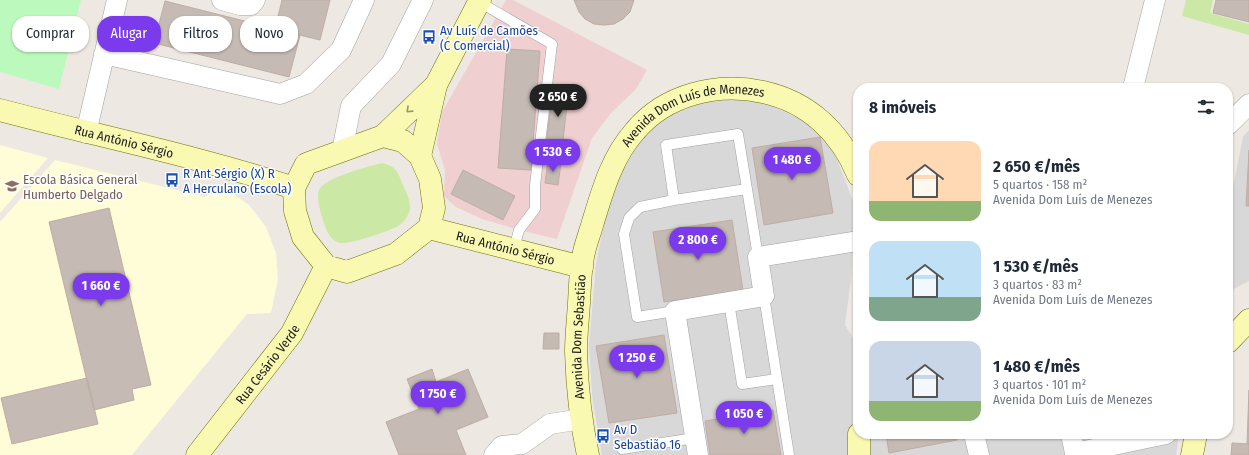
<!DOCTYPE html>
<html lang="pt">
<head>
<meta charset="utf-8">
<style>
	:root { --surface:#fff; --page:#f2f2f3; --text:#1f2937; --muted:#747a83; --accent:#7c3aed }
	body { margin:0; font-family:"Fira Sans Condensed",sans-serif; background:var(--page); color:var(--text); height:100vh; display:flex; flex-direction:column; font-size:15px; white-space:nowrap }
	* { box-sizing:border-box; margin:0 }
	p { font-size:13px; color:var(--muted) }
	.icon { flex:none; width:22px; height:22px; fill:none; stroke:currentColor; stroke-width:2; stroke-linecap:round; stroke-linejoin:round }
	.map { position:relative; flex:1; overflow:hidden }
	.drawer { position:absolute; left:853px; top:83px; width:380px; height:356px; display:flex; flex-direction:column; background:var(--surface); border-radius:16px; box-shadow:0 1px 3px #0004 }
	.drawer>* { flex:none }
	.guide { position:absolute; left:12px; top:16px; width:380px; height:36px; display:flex; gap:8px }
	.price { position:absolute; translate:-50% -34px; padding:0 9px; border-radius:14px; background:var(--accent); color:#fff; font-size:13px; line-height:26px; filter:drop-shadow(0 1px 2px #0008) }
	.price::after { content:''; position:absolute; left:50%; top:24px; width:12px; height:9px; margin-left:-6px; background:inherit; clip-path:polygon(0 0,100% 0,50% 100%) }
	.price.on { background:#222; color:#fff }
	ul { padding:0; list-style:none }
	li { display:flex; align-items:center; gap:12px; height:100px; padding:0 16px }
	li span { display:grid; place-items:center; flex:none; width:112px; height:80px; border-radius:12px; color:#555 }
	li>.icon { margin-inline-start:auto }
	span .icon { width:48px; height:48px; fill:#fffc; stroke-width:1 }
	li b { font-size:17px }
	h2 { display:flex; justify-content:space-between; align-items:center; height:48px; padding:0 16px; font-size:17px }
	.chip { padding:0 14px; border-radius:16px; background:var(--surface); box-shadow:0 1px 3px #0004; font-size:14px; line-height:36px }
	.chip.on { background:var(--accent); color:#fff }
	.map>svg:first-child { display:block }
</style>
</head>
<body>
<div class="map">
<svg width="1249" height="455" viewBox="0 0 1249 455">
	<rect width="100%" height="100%" fill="#ede8e1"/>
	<path fill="#d9d8d8" d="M709,98L762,101L804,121L831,144L855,206L851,279L845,325L858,346V434H1179L1176,455H602L592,395L589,345L596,264L609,197L621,168L641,134L675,110Z
		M1249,130V281L1228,292V212L1243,137Z"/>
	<path fill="#efcfd0" d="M506,0H513L647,70L636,89L611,113L592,138L557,239L519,230L482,219L456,207L444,196L445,170L437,144L442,112Z"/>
	<path fill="#fffcd8" d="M0,145L48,158L0,213Z
		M55,160L205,197L223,187L249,205L266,227L276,253L278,279L271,313L247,314L132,455H0V222Z"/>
	<path fill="#cbe9a5" d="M1186,0H1213L1210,13L1249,24V35L1182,16Z
		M382,163C395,166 398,171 402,183C405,190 411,201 410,209C409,215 403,223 398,226C390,231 348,245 340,243C330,240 327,232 324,223C321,214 316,199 319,190C324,178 369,166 382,163Z"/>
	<path fill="#bbfabc" d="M0,0H81L59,89L0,72Z"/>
	<path fill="#c5bab4" stroke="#bfada3" d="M282,0H330L320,40L275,29Z
		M574,0H634L630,12L623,19L614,24L604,25L594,24L585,19L579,12Z
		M1216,0H1249V22L1213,13Z
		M165,1L300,35L289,77L154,43Z
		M507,49L540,51L531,170L498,168Z
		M553,87L569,89L562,148L546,146Z
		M820,137L833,213L764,225L752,148Z
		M1249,150V206H1246Z
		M548,161L561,163L558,185L545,183Z
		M463,170L515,196L503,220L451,194Z
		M109,208L151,385L132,389L134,400L94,410L49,222Z
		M732,220L743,290L664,302L653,232Z
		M544,333H559V349H543Z
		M664,335L677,413L609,423L596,346Z
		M432,369L436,382L468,369L488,417L456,430L466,455H399L386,422L419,409L407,379Z
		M87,378L98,424L12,444L1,398Z
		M1249,390V444H1247Z
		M773,410L781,455H710L705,421Z
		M886,434H956L957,440L889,453Z
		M1232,443L1249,444V455H1231Z"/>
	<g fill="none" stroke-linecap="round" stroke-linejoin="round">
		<defs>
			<path id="lane" d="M479,2L552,44L535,185V209L519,230L514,249
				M738,134L747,189L674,200L666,145Z
				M747,189L758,257
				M674,200L640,207L629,218L624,234L637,317L675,311
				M764,296L789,455
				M729,302L742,384L777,379
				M622,449L695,438"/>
			<path id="street" d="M222,0L240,5H251L255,0
				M104,54L280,94L306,84L341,50L364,0
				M1133,88L1155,0
				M1228,125L1249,104
				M86,133L117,0
				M342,151L351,106L391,64L423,0
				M974,434L979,455
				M1071,434L1075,453L1166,434
				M494,455L502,446L522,444L550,424L582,419
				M698,455L675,311L764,296L758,257L858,241"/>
			<g id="secondary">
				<path id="s1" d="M0,110C98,136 197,156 294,188"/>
				<path d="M383,136L403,141L420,156L430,179L434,208L429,228L396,254L347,272L326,266L303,237L295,211L294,188L306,164L383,136L436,85"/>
				<path d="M420,156L436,85L480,0"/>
				<path id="s2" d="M429,228L582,267"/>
				<path d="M1228,342L1249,320"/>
				<path id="s3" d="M197,455L292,333L326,266"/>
				<path id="s4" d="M588,455C581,423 577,384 576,352C576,336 578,319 579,303C580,288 580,272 583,257C585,245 590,233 593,222C603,189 612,157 635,131C666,94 718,82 763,92C809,102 841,133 858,175"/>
				<path d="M859,455V434"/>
				<path d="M1192,455L1196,434"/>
			</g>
		</defs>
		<use href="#lane" stroke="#a2a2a2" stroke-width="11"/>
		<use href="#street" stroke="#a2a2a2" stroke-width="21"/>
		<use href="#secondary" stroke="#6c7103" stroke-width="23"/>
		<use href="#lane" stroke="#fff" stroke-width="10"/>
		<use href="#street" stroke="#fff" stroke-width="20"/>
		<use href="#secondary" stroke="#faf9b2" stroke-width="22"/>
	</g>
	<defs><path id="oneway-chevron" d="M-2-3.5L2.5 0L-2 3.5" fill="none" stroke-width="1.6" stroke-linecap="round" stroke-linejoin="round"/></defs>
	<use stroke="#96956e" href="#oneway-chevron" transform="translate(409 110) rotate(136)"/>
	<defs>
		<symbol id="bus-bare" viewBox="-9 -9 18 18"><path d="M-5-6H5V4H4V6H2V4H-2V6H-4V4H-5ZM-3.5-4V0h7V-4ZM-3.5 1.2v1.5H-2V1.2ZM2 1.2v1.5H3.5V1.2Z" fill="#1a4fb4" stroke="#fff" stroke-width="2.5" paint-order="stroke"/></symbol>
		<symbol id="school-bare" viewBox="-9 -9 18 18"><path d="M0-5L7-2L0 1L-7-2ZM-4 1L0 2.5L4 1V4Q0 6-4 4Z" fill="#8d6e63" stroke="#fff" stroke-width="2.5" paint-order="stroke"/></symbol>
	</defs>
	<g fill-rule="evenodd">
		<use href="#bus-bare" x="419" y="27" width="20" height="20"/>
		<use href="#bus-bare" x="162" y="170" width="20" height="20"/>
		<use href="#school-bare" x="2" y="176" width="20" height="20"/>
		<use href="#bus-bare" x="593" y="426" width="20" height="20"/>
	</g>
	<g text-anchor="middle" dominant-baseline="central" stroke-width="3" stroke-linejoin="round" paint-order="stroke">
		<g font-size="13" fill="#164399" stroke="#fff" text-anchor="start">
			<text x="440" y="30">Av Luís de Camões<tspan x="440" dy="15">(C Comercial)</tspan></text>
			<text x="183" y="173">R Ant Sérgio (X) R<tspan x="183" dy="15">A Herculano (Escola)</tspan></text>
			<text x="614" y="429">Av D<tspan x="614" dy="15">Sebastião 16</tspan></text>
		</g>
		<g font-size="13" fill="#1b1b1b" stroke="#fff">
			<text stroke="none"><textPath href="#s4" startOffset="399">Avenida Dom Luís de Menezes</textPath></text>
			<text stroke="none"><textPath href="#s1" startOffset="128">Rua António Sérgio</textPath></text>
			<text stroke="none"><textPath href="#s2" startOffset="79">Rua António Sérgio</textPath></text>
			<text stroke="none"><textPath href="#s4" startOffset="119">Avenida Dom Sebastião</textPath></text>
			<text stroke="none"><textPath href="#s3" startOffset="115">Rua Cesário Verde</textPath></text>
		</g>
		<g font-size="13" fill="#785e54" stroke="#fff" text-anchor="start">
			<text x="23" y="179">Escola Básica General<tspan x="23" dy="15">Humberto Delgado</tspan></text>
		</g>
	</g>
</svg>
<b class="price on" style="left:558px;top:118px">2 650 €</b>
<b class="price" style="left:553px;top:173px">1 530 €</b>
<b class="price" style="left:792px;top:181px">1 480 €</b>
<b class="price" style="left:698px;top:261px">2 800 €</b>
<b class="price" style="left:101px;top:307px">1 660 €</b>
<b class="price" style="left:637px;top:379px">1 250 €</b>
<b class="price" style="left:438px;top:415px">1 750 €</b>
<b class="price" style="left:744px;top:435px">1 050 €</b>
<div class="guide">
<a class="chip">Comprar</a>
<a class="chip on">Alugar</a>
<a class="chip">Filtros</a>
<a class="chip">Novo</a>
</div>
<section class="drawer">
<h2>8 imóveis<svg class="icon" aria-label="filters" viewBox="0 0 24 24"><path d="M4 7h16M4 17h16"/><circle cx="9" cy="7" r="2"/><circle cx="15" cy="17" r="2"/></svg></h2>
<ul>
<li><span style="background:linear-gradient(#ffd9b3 75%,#8fb573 0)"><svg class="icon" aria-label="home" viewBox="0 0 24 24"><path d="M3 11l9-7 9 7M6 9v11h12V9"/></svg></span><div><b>2 650 €/mês</b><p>5 quartos · 158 m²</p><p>Avenida Dom Luís de Menezes</p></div></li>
<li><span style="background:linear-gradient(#bfe0f5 70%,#7fa58c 0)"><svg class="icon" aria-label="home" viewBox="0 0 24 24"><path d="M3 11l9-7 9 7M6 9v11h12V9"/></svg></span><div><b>1 530 €/mês</b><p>3 quartos · 83 m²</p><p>Avenida Dom Luís de Menezes</p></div></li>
<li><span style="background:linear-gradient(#c9d6e8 75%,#8fb573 0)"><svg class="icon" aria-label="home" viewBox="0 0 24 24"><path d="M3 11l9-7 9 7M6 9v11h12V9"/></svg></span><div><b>1 480 €/mês</b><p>3 quartos · 101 m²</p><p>Avenida Dom Luís de Menezes</p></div></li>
</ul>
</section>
</div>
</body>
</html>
